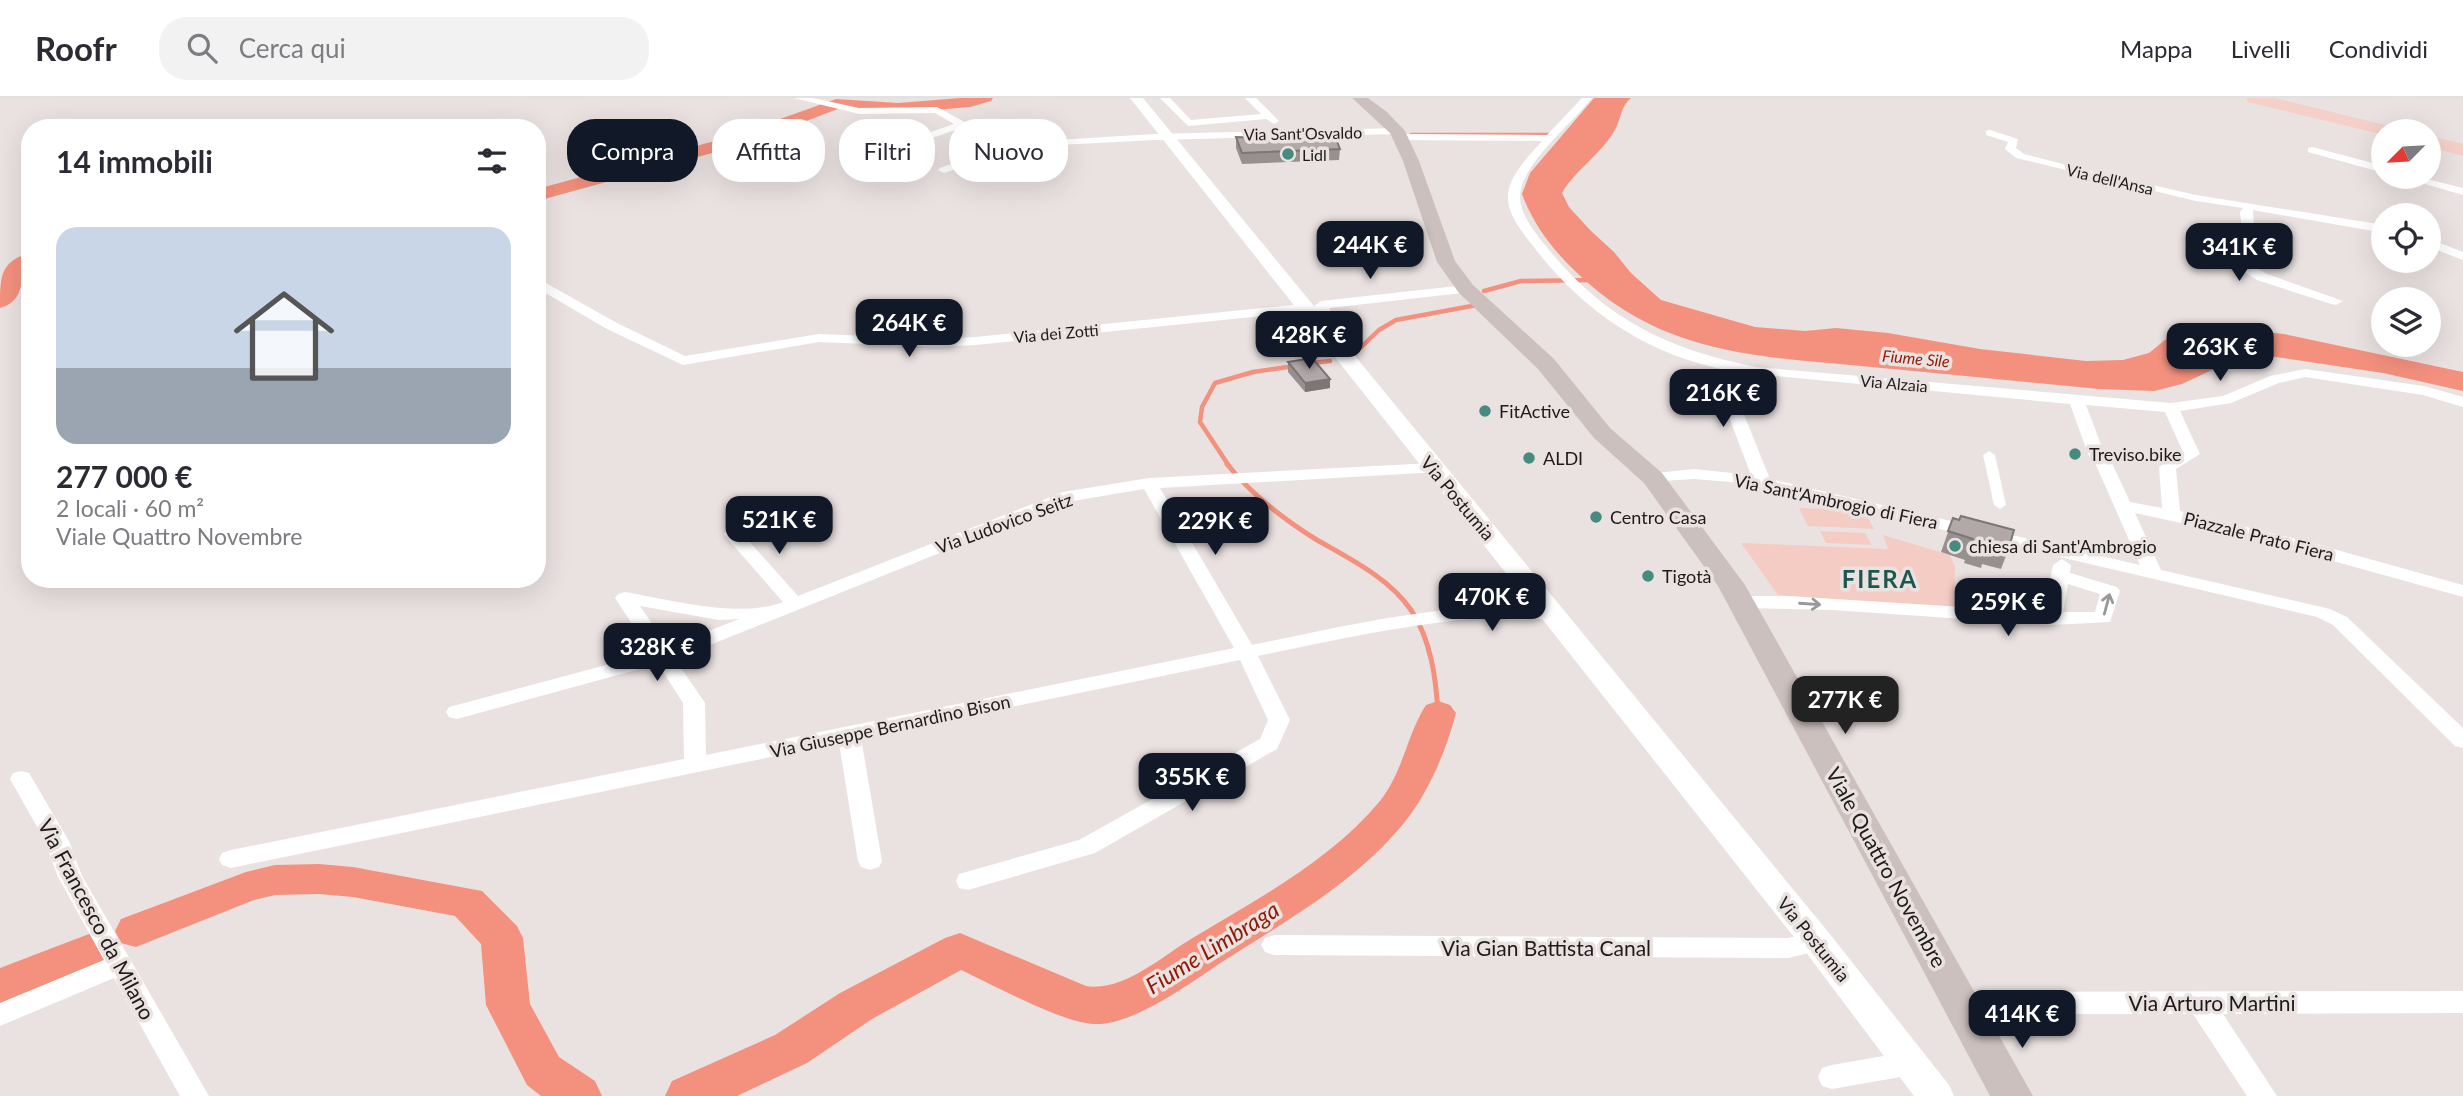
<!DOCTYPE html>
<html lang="it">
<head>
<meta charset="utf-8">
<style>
	:root { --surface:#fff; --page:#f2f2f3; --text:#2b2b33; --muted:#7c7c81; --line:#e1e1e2; --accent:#111827 }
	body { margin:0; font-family:Lato,sans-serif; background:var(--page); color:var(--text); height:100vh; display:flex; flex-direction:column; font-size:26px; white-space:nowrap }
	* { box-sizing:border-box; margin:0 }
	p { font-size:23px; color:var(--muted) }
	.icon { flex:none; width:38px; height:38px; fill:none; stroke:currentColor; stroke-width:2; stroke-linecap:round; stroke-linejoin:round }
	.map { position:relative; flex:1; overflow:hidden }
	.sheet { position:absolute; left:21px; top:21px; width:525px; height:469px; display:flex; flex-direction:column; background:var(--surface); border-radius:28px; box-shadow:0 7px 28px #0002 }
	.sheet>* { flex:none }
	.hud { position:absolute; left:567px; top:21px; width:665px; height:63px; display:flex; gap:14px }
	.needle { width:46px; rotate:246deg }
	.fabs { position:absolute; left:2371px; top:21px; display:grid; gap:14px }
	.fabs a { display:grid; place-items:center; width:70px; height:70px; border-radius:50%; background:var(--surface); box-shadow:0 7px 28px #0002; font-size:35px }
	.price { position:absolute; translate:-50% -60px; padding:0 16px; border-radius:14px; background:var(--accent); color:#fff; font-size:23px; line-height:46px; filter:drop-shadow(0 2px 4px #0008) }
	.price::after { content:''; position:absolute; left:50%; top:42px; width:21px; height:16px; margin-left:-10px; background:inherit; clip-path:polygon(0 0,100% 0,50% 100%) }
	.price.current { background:#222; color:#fff }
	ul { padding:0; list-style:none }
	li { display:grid; align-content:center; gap:14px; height:371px; padding:0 35px }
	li+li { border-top:2px solid var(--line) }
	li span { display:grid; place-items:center; height:217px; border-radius:21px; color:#555 }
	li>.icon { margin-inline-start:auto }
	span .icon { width:126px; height:126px; fill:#fffc; stroke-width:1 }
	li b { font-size:30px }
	h2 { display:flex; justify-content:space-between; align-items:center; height:84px; padding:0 35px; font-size:30px }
	.pill { padding:0 24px; border-radius:28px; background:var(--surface); box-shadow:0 7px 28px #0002; font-size:24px; line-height:63px }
	.pill.current { background:var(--accent); color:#fff }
	header { display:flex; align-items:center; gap:42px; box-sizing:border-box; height:98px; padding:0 35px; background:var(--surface); border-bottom:2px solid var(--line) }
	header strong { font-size:33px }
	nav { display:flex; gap:38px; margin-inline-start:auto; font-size:24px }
	.search { width:490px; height:63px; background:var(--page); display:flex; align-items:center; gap:18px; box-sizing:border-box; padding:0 24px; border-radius:28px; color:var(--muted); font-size:26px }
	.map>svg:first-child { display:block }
</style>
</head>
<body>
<header>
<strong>Roofr</strong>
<div class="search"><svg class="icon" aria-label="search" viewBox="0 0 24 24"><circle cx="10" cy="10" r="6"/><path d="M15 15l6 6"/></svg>Cerca qui</div>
<nav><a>Mappa</a><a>Livelli</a><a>Condividi</a></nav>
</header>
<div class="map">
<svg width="2463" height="998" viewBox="0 0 2463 998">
	<rect width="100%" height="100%" fill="#eae2e0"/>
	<path fill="#f5ccc3" d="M1799,410L1864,412L1874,431L1808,428Z
		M1820,433L1865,435L1872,447L1826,445Z
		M1883,437L1950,457L1955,469L1954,510L1778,497L1741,445L1888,451Z"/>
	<path fill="#f4917e" d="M1594,0H1631C1621,8 1621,20 1616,30C1603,55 1576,71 1562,95L1569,109L1591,133L1614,154L1631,175L1661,202L1755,229L1805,233L1836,230L1888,235L1980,251L2086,263L2123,262L2149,255L2165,242L2186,233L2219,229L2284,236L2463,274V293L2383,275L2269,258L2227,265L2182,286L2154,293L2099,291C2027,284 1954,277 1882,270C1765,258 1666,261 1576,174C1553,152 1533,126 1522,96L1530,75Z"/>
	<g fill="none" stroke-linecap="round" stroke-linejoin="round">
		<path stroke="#f4917e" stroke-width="2.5" d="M1411,36H1554"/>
		<path stroke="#f4917e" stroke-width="4.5" d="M1484,193L1521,183L1592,182
			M1355,255L1379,232L1396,222L1477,207
			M1312,265L1330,263
			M1229,368L1200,324L1202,309L1215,285L1253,274L1295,268"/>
		<path stroke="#f4917e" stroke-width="5" d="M1227,366C1252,397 1283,421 1317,442C1350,461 1389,480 1411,512C1431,542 1436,580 1438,615"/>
		<path fill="#f4917e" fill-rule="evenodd" d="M960,0H993L991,3L970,9L898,15L838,11L745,46L537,103V91L733,38L836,1L898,5Z
			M30,155V169L25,171C20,190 21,204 0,210C0,179 0,163 30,155Z
			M1438,603L1450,607L1456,615C1446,653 1429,694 1404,725C1355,785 1286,823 1222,864C1190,885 1133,928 1094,926C1063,925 991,886 961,872L872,921L807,965L737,998H665L672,983L775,937L840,895L945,840L960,835L1086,888C1123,894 1161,859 1191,841C1257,801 1330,763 1380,703C1404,672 1407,636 1426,607Z
			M319,766L353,769L482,793L517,828L523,840L530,906L559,959L595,983L602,998H541L527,987L486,907L481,846L455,818L353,799L319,796L275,797L254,802L136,849L121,845L115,833L121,821L246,774L275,767Z
			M89,836L104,841L110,853L104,865L0,907V870Z"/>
		<path fill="#fff" fill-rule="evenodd" d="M1989,353L1995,357L2006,407L2000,411L1994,407L1983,357Z"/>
		<path fill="#fff" fill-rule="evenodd" d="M794,0H813L859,10L937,9L970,27L1024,44L1155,36L1397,30L1402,33L1397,36L1155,42L1019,49L944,75L938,72L940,70L1008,46L961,30L889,55L885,54V50L954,26L935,15L859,16Z
			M1160,0H1170L1191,22L1261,16L1245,0H1256L1279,23L1274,26L1266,21L1188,28Z
			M1582,0H1592C1572,25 1528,61 1521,91C1516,112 1533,132 1545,147C1603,220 1666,251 1756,269L2171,305L2223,298L2270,278L2305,271L2424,288L2463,299V309L2423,297L2305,279L2279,285L2231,305L2180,313L2200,356L2176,371L2180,413L2301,442L2463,487V499L2250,440L2135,415L2161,472L2330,511L2347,519L2463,630V650L2455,648L2333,527L2317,519L1743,385L1694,381L1647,384L1645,380L1647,376L1694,371L1751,377L1727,314L1730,273C1648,257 1583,214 1533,148C1522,134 1506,115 1508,96C1510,76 1530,57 1542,43L1399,42L1394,39L1399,36L1547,37ZM1745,275L2070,306L2088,356L2096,367L2140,467L1770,381L1743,314ZM2086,307L2165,314L2183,354L2159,369L2162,410L2130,404L2112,365L2104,355Z
			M1990,32L2018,41L2016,50L2024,56L2074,69L2196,97L2384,127V135L2253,112L2257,170L2267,176L2343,203L2336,207L2331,206L2257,182L2246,175L2240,114L2243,110L2196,103L2016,60L2005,51L2008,44L1986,37V33Z
			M2312,49L2384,68V75L2308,54V50Z
			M2401,79H2419L2463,90V97Z
			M2429,141L2463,154V162L2429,149Z
			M537,180L617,225L685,258L819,236L936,241L975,239L1303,206L1310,210L1303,214L975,247L936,249L819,244L683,267L607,231L537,190Z
			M1466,187L1473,191L1471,194L1329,210L1340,229L1322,237L1315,233L1325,227L1313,209L1321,203Z
			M1432,365L1438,366L1440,370L1438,374L1160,390L1252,547C1319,533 1386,518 1454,511C1486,507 1519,514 1551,508L1561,514L1558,518C1526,526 1494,518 1461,522C1392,529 1326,544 1258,558L1290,622L1277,651L1095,755L968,792L959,790L956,783L959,776L1079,742L1260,641L1268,622L1240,562L861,640L882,763L879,769L870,772L861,769L858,763L839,645L231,770L222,767L219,761L222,755L231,752L684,661L683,605L658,566L457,621L449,619L446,614L449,609L651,555L615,500L618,496L625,494C672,502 739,521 783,504L727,440L724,436L727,432H739L798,498L1063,394L1149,380ZM1144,391L1234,550L706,657L705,605L675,561L1067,404ZM640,508L719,522L739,521L668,549Z
			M2062,461L2071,467L2070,475L2117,489L2120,493L2110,524L2052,527L1832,512L1742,510L1732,504L1742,498H1787L2044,514L2053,467ZM2068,486L2100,496L2095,514H2063Z
			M21,673L29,675L69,743L82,778L209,998H180L114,880L0,928V905L104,862L58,779L45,743L10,681L13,675Z
			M1817,834L1826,837L1830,844L1826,851L1788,860L1274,857L1265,854L1261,847L1265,840L1274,837L1788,840Z
			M2463,893V915L2223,916L2277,998H2247L2193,916H1961L1951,913L1947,905L1951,897L1961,894Z
			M1912,953L1922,956L1926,965L1922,974L1912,977L1832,991L1822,988L1818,979L1822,970L1832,967Z"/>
		<path fill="#fff" fill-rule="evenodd" d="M1130,0H1143L1829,835L1949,987L1954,998H1914L1805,853Z"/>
		<path fill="#ccc0be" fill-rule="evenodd" d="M1352,0H1368L1387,14L1405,33L1419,63L1455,163L1473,187L1554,261L1610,330L1662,375L1745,487L2033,998H1990L1718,488L1644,385L1594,340L1538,271L1459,195L1437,164L1403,63L1390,35Z"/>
		<path fill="#f4d0c8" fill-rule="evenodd" d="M2246,0H2275L2394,29L2397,33H2384V37L2248,4Z
			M2429,38L2463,46V58L2429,49Z"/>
	</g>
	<path fill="#989090" d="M1236,39L1340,51L1339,62L1242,66L1236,50Z
		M1288,264L1330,281V290L1305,294L1288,274Z
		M1953,420L2009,450L2001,471L1982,466L1981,470L1964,465L1965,462L1941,454Z"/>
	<path fill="#7c7675" d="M1330,281V290L1305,294V285Z"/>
	<path fill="#b1a8a7" stroke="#7c7675" stroke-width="2" d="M1334,36L1340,51L1242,55L1236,39L1270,40Z
		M1312,260L1330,281L1305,285L1288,264Z
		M1961,418L2014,432L2009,450L1990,445L1989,449L1972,444L1973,441L1948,433L1953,420L1959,422Z"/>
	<defs><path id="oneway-shaft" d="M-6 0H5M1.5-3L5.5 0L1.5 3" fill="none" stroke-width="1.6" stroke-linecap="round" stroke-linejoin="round" transform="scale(1.75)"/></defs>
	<g stroke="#999898">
		<use href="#oneway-shaft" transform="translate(1810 506) rotate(4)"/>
		<use href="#oneway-shaft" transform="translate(2107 506) rotate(-75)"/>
	</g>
	<g fill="#468b7f" stroke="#eae2e0" stroke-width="2.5">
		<circle cx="1288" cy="56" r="7"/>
		<circle cx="1485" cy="313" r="7"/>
		<circle cx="2075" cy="356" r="7"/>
		<circle cx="1529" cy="360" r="7"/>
		<circle cx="1596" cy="419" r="7"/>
		<circle cx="1955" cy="448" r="7"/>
		<circle cx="1648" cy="478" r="7"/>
	</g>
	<g text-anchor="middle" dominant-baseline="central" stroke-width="7" stroke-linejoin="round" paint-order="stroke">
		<g font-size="16" fill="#1d1a19" stroke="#eae2e0">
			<text transform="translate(1303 35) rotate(-1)">Via Sant'Osvaldo</text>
			<text transform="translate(2110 81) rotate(13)">Via dell'Ansa</text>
			<text transform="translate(1056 235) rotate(-5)">Via dei Zotti</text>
			<text transform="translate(1894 285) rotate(5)">Via Alzaia</text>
		</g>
		<g font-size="16" fill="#1d1a19" stroke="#eae2e0" text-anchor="start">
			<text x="1302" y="56">Lidl</text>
		</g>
		<g font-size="16" font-style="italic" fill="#8e1906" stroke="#eae2e0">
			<text transform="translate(1916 260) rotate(5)">Fiume Sile</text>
		</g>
		<g font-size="18" fill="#1d1a19" stroke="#eae2e0" text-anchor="start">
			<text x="1499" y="313">FitActive</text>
			<text x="2089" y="356">Treviso.bike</text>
			<text x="1543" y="360">ALDI</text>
			<text x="1610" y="419">Centro Casa</text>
			<text x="1969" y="448">chiesa di Sant'Ambrogio</text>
			<text x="1662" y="478">Tigotà</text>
		</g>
		<g font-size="18" fill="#1d1a19" stroke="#eae2e0">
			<text transform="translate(1458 400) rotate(50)">Via Postumia</text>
			<text transform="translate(1836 403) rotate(12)">Via Sant'Ambrogio di Fiera</text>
			<text transform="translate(1004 425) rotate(-20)">Via Ludovico Seitz</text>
			<text transform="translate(2259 438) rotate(14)">Piazzale Prato Fiera</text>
			<text transform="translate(890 628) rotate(-12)">Via Giuseppe Bernardino Bison</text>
			<text transform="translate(1814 841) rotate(51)">Via Postumia</text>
		</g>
		<g font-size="21" fill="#1d1a19" stroke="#eae2e0">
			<text transform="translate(1887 769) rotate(61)">Viale Quattro Novembre</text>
			<text transform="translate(97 821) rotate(62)">Via Francesco da Milano</text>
			<text x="1546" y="849">Via Gian Battista Canal</text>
			<text x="2212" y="904">Via Arturo Martini</text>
		</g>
		<g font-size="23" font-style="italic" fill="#8e1906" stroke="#eae2e0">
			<text transform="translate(1212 849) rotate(-32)">Fiume Limbraga</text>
		</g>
		<g font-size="24" font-weight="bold" letter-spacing="2" fill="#1f574e" stroke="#eae2e0">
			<text x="1880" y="480">FIERA</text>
		</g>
	</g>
</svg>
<div class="fabs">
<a><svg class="needle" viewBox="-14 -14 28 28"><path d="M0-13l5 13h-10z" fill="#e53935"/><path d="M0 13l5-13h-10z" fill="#7c7c81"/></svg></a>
<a><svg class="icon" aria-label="locate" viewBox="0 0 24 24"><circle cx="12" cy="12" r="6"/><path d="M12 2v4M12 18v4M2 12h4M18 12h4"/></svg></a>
<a><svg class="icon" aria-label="layers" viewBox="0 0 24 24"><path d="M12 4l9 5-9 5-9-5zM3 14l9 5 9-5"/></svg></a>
</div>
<b class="price" style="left:1370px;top:183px">244K €</b>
<b class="price" style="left:2239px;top:185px">341K €</b>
<b class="price" style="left:909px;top:261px">264K €</b>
<b class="price" style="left:1309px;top:273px">428K €</b>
<b class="price" style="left:2220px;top:285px">263K €</b>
<b class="price" style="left:1723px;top:331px">216K €</b>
<b class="price" style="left:779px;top:458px">521K €</b>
<b class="price" style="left:1215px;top:459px">229K €</b>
<b class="price" style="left:1492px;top:535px">470K €</b>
<b class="price" style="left:2008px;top:540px">259K €</b>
<b class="price" style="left:657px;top:585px">328K €</b>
<b class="price current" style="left:1845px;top:638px">277K €</b>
<b class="price" style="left:1192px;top:715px">355K €</b>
<b class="price" style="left:2022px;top:952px">414K €</b>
<div class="hud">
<a class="pill current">Compra</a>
<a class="pill">Affitta</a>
<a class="pill">Filtri</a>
<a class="pill">Nuovo</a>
</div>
<section class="sheet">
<h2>14 immobili<svg class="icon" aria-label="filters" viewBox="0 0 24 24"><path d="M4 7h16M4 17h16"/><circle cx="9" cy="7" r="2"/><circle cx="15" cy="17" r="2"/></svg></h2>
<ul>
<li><span style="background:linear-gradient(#c9d6e8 65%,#9aa5b1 0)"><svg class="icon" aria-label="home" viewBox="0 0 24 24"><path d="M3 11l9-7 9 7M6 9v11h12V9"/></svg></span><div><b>277 000 €</b><p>2 locali · 60 m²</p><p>Viale Quattro Novembre</p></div></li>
</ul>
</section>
</div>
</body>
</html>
